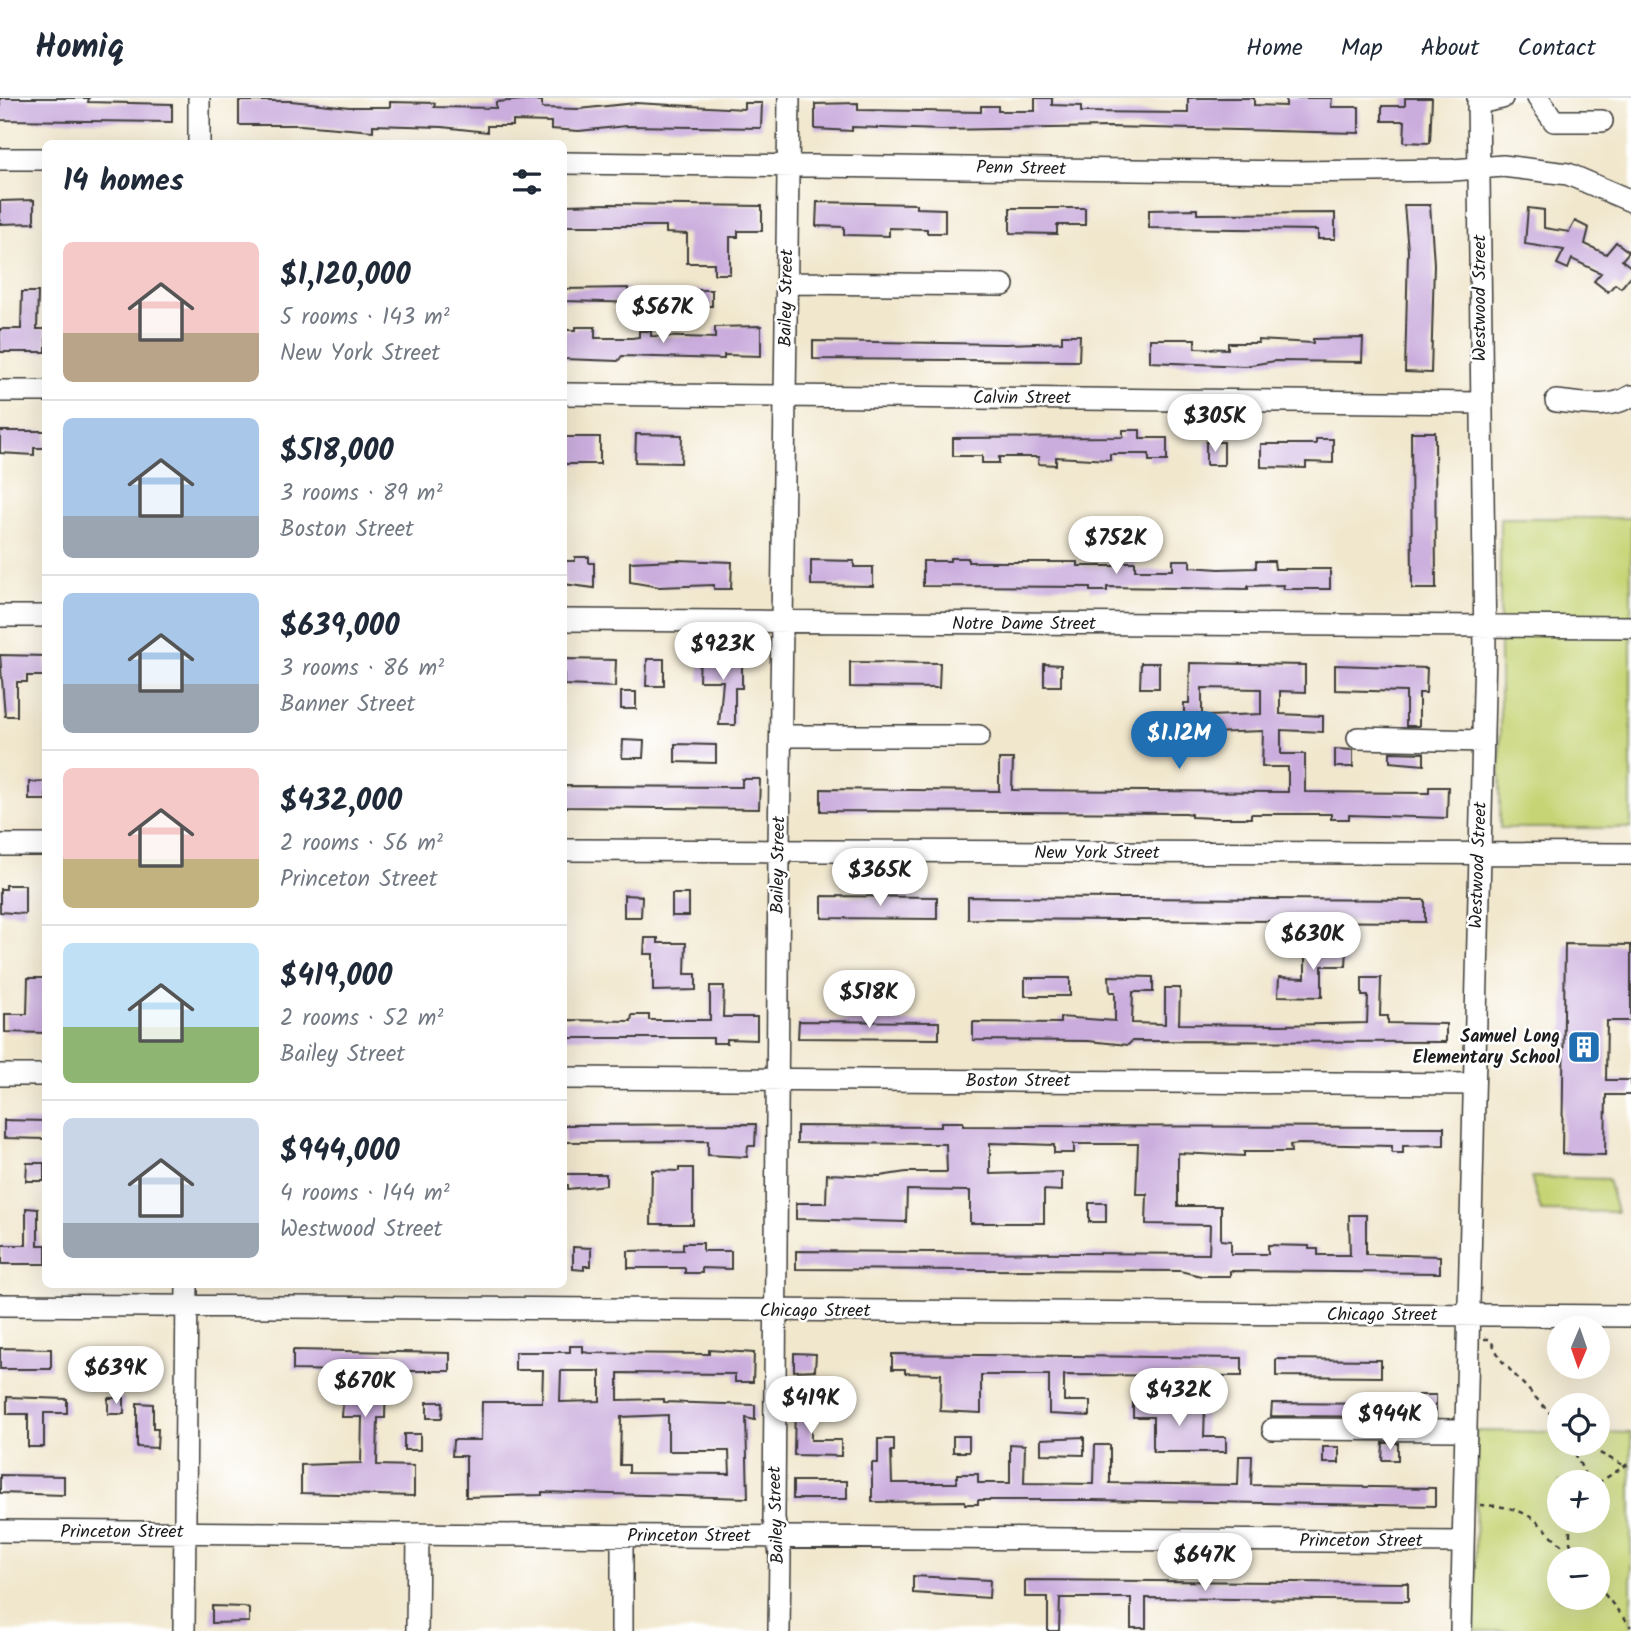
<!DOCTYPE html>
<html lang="en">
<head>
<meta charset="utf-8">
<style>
	:root { --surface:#fff; --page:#f2f2f3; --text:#1f2937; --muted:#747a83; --line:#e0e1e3; --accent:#1f6fb2 }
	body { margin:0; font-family:Kalam,sans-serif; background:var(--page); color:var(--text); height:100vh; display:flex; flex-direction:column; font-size:26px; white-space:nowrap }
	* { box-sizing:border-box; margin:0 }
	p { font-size:23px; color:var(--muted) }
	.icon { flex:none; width:38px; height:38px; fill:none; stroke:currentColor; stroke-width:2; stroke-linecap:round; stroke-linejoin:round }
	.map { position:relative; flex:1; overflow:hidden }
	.details { position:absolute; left:42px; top:42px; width:525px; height:1148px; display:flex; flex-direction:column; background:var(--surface); border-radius:10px; box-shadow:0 7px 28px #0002 }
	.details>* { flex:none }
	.needle { width:46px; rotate:182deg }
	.tools { position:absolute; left:1547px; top:1218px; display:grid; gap:14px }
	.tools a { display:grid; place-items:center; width:63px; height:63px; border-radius:50%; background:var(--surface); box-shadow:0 7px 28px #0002; font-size:35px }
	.price { position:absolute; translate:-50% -60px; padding:0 16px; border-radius:24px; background:#fff; color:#222; font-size:23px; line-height:46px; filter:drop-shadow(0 2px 4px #0008) }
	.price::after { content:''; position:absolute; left:50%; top:42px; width:21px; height:16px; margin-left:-10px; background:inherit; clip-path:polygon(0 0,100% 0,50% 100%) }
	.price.on { background:var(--accent); color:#fff }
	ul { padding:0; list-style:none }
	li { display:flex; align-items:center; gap:21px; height:175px; padding:0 21px }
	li+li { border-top:2px solid var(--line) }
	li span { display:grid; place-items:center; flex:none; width:196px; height:140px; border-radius:10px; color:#555 }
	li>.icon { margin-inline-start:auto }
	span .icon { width:84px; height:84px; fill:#fffc; stroke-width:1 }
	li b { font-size:30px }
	h2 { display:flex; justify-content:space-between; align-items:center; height:84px; padding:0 21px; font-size:30px }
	header { display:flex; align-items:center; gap:42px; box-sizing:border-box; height:98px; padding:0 35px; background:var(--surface); border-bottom:2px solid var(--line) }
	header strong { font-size:33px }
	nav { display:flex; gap:38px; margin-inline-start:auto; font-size:24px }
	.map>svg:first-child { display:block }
</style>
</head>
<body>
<header>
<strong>Homiq</strong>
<nav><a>Home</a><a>Map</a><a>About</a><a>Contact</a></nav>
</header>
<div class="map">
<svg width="1631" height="1533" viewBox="0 0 1631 1533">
	<rect width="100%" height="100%" fill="#fff"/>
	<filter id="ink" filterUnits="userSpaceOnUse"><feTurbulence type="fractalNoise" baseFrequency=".0143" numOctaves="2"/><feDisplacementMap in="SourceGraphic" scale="14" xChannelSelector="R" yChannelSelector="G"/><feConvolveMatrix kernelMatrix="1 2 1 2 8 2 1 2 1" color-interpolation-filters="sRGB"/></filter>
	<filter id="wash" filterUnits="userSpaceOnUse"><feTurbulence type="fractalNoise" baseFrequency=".00686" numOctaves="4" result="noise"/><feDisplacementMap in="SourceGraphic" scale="28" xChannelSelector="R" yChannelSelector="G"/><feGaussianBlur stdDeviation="1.57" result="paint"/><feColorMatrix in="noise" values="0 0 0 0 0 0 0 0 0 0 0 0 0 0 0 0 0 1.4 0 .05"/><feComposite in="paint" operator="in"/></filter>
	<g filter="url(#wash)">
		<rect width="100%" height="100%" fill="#f1e7cd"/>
		<path fill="#c6d475" stroke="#717848" stroke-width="2" fill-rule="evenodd" d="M1500,420H1631V730H1500Z
			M1531,1079L1608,1081L1617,1114L1541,1113Z
			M1476,1333L1559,1334V1346H1598V1334L1631,1335V1533H1475ZM1559,1384H1598V1423H1559ZM1559,1461H1598V1500H1559Z"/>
		<g id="blocks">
			<path fill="#caaddd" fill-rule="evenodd" d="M0,0H89L88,4L172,6V24L0,22Z
				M1035,0H1052V7L1081,8V14L1188,15V0H1254V7L1286,8V0H1332L1331,9H1359V35L1109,29L941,32L852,29V33L815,31V6L858,5V12L981,14V8H998V13H1035Z
				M1405,0H1432L1430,45L1404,44L1405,23H1382V8H1405Z
				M523,2L542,3V10L579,11L635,5L744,11V5H762L761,30L626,28L579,33L551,31V24L513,23V28H487V34L442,29L373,27V33L300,27H239V3H291L349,9H390V4L435,5L434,9L496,10V4Z
				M34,102V125L0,126V103Z
				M817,104L916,106V110L945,111V135H927V131L889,130V138L844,137V129L816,128Z
				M610,106L762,108V133H738V139H730V176H714V165H687V136L666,135V128H564V107Z
				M1404,107H1430L1434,166L1431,275L1405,274L1408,152Z
				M1010,110H1085V127H1057V136L1010,135Z
				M1528,110L1544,112V130L1569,134L1575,123L1589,130L1585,146L1606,156L1616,144L1629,154L1622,162L1631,169V178L1621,190L1615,186L1608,194L1594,183L1601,175L1572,161L1568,171L1557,166L1564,152L1525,146Z
				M1197,111V116L1335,115V141H1318V132L1149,130V112Z
				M628,190V194H659L657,212H642V205L564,203V191Z
				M696,192H712V208H696Z
				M22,194H38L37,231H46V254H0V231H21Z
				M761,228V258L724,257V261L622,258L618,263L564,261V232H576V229H595V240H632L639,239V233H651V238L715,240V229Z
				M1062,237H1080L1079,263L813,261V243L1006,246L1062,244Z
				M1363,240L1362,264L1275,263L1245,268L1150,264V241H1195V250L1228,251V245H1258V242L1313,245V241Z
				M1123,332H1140V340H1167V363H1149V356H1110V362L1056,359V367L1038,366L1039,359H999V365H982V358H953V340L1123,339Z
				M0,333H46V350H34V357L0,355Z
				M1411,334H1435L1436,491H1412Z
				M636,336L682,337L681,365L635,364Z
				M564,339H600V366H564Z
				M1316,341H1333V365L1306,364V370L1261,369V346H1316Z
				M1206,344H1224V367H1206Z
				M575,459H589V465H594V490L564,486V463H575Z
				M950,460H968V464H1078V468H1117V464H1135V472H1173V462H1190V469L1219,471L1256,470V463H1274L1275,471H1330V491H1283L1284,487L1248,488V491L1107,489V493H1090V489L923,488V463H950Z
				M677,462L732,464L731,491H714V487L659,489L630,484V464Z
				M811,462L854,463V469H873V488L811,487Z
				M700,555L717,556V562H742V590H735V627H719L723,583H699Z
				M0,557L46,558V578H27V584H17V618H5Z
				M564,561L616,562L615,589L564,587Z
				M647,561H664V588H646Z
				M850,564L940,565L939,590L850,589Z
				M1141,565H1159V590H1140Z
				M1190,565L1305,567V594L1280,593V616L1323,618V634L1281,632V656H1305V694L1429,695V689H1448L1447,720L1349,717V721H1331V716H1251V720H1215L1191,719V716L1186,715L821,713V691L999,693V661H1013L1012,692L1288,694V669H1262L1263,633L1209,635V618L1261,616V591L1202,590V623H1184V605H1189Z
				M1044,566L1061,567V588H1044Z
				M1335,567L1427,570L1426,595H1419V628H1406V594L1335,592Z
				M621,594H636V611H621Z
				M623,642L644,643L643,660H622Z
				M675,646L716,647V665L675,664Z
				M1335,651L1353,652V669H1335Z
				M1390,654L1424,655V667L1390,664Z
				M742,681H760L759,711L564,709V688L742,689Z
				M46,683V702H29V684Z
				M6,787H25V816L0,814V791H6Z
				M672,796H689V818H672Z
				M624,797L642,798L641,819H624Z
				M822,798L937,799V821L822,820Z
				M968,799L1425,802V824L968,821Z
				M645,840H658V845H686L685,876H696V892L653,893V856H644Z
				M1565,846L1631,847V923H1607L1606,982H1631V997H1606L1605,1057L1562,1056Z
				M1305,849L1347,850L1346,868H1322V899L1278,898L1279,879L1305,880Z
				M1109,878L1153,879V894H1133L1132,925L1165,926V890H1180L1179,926L1281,927L1367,925L1368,898H1362V880H1381L1380,918H1388V925L1446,926V944L1132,943L1128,947L1088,943L973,942V924L1060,925V919L1115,923V894H1110Z
				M28,880H45L46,935L5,934V916H27Z
				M1025,880H1070V898H1025Z
				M710,888H724L723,919H757V942L727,941V945H713V940H564V922L631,923L632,917H649V922H710Z
				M799,923L939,924V941L798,940Z
				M4,1022L46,1023V1041L4,1040Z
				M941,1024H963V1028L1444,1029V1047L1403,1048V1055H1392V1048L1300,1046L1290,1047L1291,1054H1244V1058L1178,1055V1108H1221V1142L1231,1143V1156H1268V1147L1309,1148V1151H1318V1157H1350L1349,1117H1366V1156L1440,1158V1175L1230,1173V1178H1201L1180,1173L796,1171V1153L1209,1156L1210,1127L1146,1126L1147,1096H1136L1138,1046H1074V1055H1054V1047L990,1045V1076L1062,1074V1093L1044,1092V1125H970V1093H965L907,1092L906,1124L796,1121V1105H826L827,1076L880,1078L906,1074H947L946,1046L797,1045V1028L941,1029Z
				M756,1026L755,1048H748L747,1059L708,1057V1043L564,1044V1027Z
				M27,1065H44V1083H26Z
				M679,1070H693V1126H651L652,1072L679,1073Z
				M564,1076H606V1087L568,1091V1087H564Z
				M1089,1105H1106V1124H1089Z
				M26,1110L38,1111V1147H46V1166H2V1147H26Z
				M683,1145H703V1153H731V1171L702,1170V1175H685V1170H628V1153L683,1152Z
				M573,1149L591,1150V1168H584V1172L573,1171Z
				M570,1248H583V1254L589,1255L709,1256V1252L754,1255L753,1284H735V1276L618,1275V1302L664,1301V1304L755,1307V1322L746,1320L748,1400L542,1394V1397L466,1399V1358H452L453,1342H481L482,1304H542L543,1272H515V1254H570ZM561,1273H600V1303L560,1304ZM668,1317V1353H729L730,1376L629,1375V1367H620L621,1319Z
				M0,1250L51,1251V1271H0Z
				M293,1252L450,1255V1273H395V1282H386L385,1320H378L377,1367L414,1368V1398L301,1395V1367L361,1365L362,1319H342L343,1303H348V1273L293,1272Z
				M794,1255L816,1256L815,1272L794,1273Z
				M892,1256L1242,1260V1278L1064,1277V1303H1090V1318L1049,1316V1277H981V1315L940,1313L941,1276L905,1275V1271H892Z
				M1276,1261L1381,1262V1279L1276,1278Z
				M1418,1297H1436V1319L1271,1318L1272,1305L1382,1306V1303H1418Z
				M7,1299L67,1301V1315H44V1349H28V1316H7Z
				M108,1300H124V1316H108Z
				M427,1304H443L442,1320H427Z
				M1133,1304L1205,1307L1204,1339H1226V1354H1153V1319H1133Z
				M137,1305L153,1306V1331H158L157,1350L137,1349Z
				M795,1305H811V1342H841V1358L794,1357Z
				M404,1336H420V1352H404Z
				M953,1338H969V1354H953Z
				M1084,1339V1357L1041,1356V1341Z
				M878,1341H894V1353H891L892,1385H957V1376H978V1385H1010V1346L1025,1347L1024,1385L1094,1386L1095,1347H1110V1385L1238,1387L1239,1358H1252L1251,1387L1435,1390V1408L1092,1402H978V1406H965V1403L872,1404V1365H878Z
				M1383,1345H1398V1362H1382Z
				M1323,1349H1339V1365H1323Z
				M0,1377L64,1378V1397L0,1395Z
				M793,1383H847V1401H793Z
				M913,1478L990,1482L989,1500L913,1495Z
				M1025,1482L1408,1485V1503L1146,1500V1530H1131V1500H1060L1059,1533H1048V1499H1025Z
				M212,1508L245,1509L249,1511V1524L212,1525Z"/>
		</g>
	</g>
	<g filter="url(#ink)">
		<use href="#blocks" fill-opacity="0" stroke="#3c3a37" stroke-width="2"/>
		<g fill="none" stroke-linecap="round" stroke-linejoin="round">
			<defs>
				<path id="minor" d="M1538,0L1554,23H1602
					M1478,5L1502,0
					M199,46V0
					M0,61H46
					M564,65L1292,74L1453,72L1503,68L1568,76L1631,103
					M787,185L1003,187
					M0,293H46
					M564,296L1481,305
					M1556,303C1580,305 1609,312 1631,298
					M0,518H46
					M564,522L1631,529
					M781,638H979
					M1358,640L1482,643
					M0,747H46
					M564,752L1631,756
					M0,977H46
					M564,980L1473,986
					M0,1207L1631,1218
					M1273,1331L1464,1332
					M0,1433L1461,1444
					M184,1533L187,1186
					M417,1533L418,1436
					M622,1533V1438
					M779,1533L780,1456L774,1421L779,753L789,0
					M1461,1533L1485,552L1478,0"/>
			</defs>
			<use href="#minor" stroke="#3c3a37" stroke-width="24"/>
			<path stroke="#3c3a37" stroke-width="2.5" stroke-dasharray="5 5" stroke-linecap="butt" d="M1484,1241H1490L1501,1262L1559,1325
				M1571,1346L1588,1384
				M1582,1346L1623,1367
				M1598,1385L1631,1364
				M1480,1407C1535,1408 1539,1428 1576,1461
				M1570,1423V1444L1575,1458
				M1598,1488L1631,1529"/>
			<use href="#minor" stroke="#fff" stroke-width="21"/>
		</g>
	</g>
	<defs>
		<symbol id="building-square" viewBox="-11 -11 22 22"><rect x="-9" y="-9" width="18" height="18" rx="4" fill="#1f6fb2" stroke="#fff"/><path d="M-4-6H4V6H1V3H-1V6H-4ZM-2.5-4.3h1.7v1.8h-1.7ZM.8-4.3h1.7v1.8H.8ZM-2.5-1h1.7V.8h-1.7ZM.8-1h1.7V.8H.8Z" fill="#fff"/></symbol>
	</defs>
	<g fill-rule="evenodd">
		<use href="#building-square" x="1565" y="930" width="38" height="38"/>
	</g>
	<g text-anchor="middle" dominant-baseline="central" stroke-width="5" stroke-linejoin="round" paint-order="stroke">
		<g font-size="18" fill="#1c1c1c" stroke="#fff">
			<text transform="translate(1021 71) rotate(1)">Penn Street</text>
			<text transform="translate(787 200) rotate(-89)">Bailey Street</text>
			<text transform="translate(1480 200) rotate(-90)">Westwood Street</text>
			<text x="1022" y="300">Calvin Street</text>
			<text x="1024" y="526">Notre Dame Street</text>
			<text x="1097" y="755">New York Street</text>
			<text transform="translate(779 767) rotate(-89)">Bailey Street</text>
			<text transform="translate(1479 767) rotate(-88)">Westwood Street</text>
			<text x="1018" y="983">Boston Street</text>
			<text x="815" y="1213">Chicago Street</text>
			<text x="1382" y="1217">Chicago Street</text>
			<text transform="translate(777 1417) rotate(-92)">Bailey Street</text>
			<text x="122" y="1434">Princeton Street</text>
			<text x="689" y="1438">Princeton Street</text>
			<text x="1361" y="1443">Princeton Street</text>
		</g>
		<g font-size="18" font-weight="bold" fill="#1c1c1c" stroke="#fff" text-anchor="end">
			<text x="1560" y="939">Samuel Long<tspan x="1560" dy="21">Elementary School</tspan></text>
		</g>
	</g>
</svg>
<div class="tools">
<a><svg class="needle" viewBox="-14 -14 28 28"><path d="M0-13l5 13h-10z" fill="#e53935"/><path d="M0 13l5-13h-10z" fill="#747a83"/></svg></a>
<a><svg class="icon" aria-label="locate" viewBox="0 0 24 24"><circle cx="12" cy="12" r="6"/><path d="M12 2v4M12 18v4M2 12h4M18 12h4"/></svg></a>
<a>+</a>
<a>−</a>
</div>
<b class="price" style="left:663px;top:247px">$567K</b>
<b class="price" style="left:1215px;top:356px">$305K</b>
<b class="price" style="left:1116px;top:478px">$752K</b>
<b class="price" style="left:723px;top:584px">$923K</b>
<b class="price on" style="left:1179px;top:673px">$1.12M</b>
<b class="price" style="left:880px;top:810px">$365K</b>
<b class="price" style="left:1313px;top:874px">$630K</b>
<b class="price" style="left:869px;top:932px">$518K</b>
<b class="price" style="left:116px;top:1308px">$639K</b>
<b class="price" style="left:365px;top:1321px">$670K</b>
<b class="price" style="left:1179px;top:1330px">$432K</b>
<b class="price" style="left:811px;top:1338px">$419K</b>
<b class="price" style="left:1390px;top:1354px">$944K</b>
<b class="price" style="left:1205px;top:1495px">$647K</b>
<section class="details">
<h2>14 homes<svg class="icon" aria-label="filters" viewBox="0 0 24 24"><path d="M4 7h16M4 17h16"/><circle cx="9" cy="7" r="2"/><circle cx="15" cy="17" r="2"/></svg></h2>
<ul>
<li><span style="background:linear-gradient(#f6c9c9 65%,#b9a48a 0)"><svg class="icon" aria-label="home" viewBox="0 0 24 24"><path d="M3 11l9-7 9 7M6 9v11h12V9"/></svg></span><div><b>$1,120,000</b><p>5 rooms · 143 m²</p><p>New York Street</p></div></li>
<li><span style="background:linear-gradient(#a9c7e8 70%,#9aa5b1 0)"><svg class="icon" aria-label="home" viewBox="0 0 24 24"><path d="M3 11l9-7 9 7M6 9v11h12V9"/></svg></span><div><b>$518,000</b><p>3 rooms · 89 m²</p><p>Boston Street</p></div></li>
<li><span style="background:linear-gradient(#a9c7e8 65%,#9aa5b1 0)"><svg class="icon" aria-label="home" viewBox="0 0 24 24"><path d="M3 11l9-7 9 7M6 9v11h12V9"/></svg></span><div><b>$639,000</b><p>3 rooms · 86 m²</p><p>Banner Street</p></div></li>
<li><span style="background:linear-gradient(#f6c9c9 65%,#c2b280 0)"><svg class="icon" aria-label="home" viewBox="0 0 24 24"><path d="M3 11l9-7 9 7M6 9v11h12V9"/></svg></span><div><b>$432,000</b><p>2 rooms · 56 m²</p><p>Princeton Street</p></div></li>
<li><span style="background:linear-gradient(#bfe0f5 60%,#8fb573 0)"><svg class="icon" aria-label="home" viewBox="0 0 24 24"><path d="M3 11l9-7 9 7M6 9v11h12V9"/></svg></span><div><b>$419,000</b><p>2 rooms · 52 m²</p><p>Bailey Street</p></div></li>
<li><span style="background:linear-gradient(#c9d6e8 75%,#9aa5b1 0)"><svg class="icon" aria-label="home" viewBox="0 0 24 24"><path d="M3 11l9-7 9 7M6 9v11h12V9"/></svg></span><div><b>$944,000</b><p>4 rooms · 144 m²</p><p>Westwood Street</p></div></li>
</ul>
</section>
</div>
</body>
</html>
